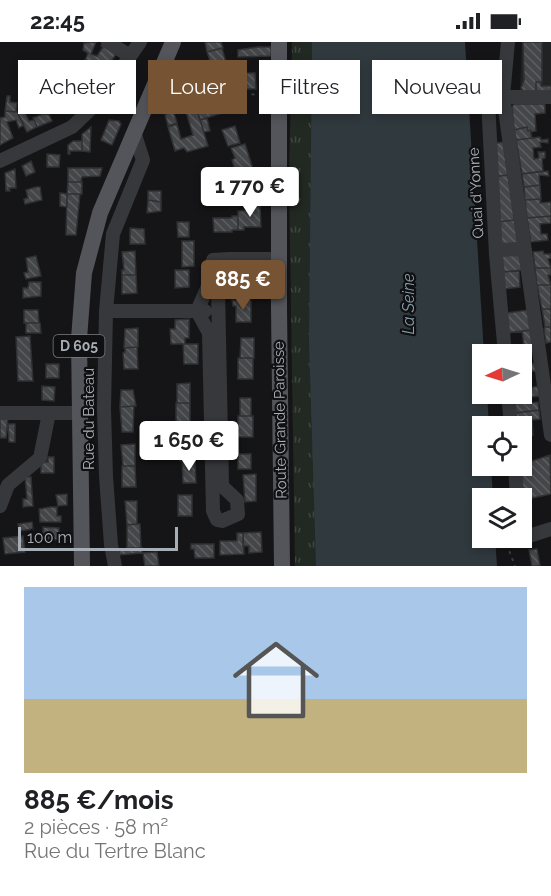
<!DOCTYPE html>
<html lang="fr">
<head>
<meta charset="utf-8">
<style>
	:root { --surface:#fff; --page:#f6f6f6; --text:#202124; --muted:#757577; --accent:#765433 }
	body { margin:0; font-family:Raleway,sans-serif; background:var(--page); color:var(--text); height:100vh; display:flex; flex-direction:column; font-size:22px; white-space:nowrap }
	* { box-sizing:border-box; margin:0 }
	p { font-size:20px; color:var(--muted) }
	.icon { flex:none; width:33px; height:33px; fill:none; stroke:currentColor; stroke-width:2; stroke-linecap:round; stroke-linejoin:round }
	.map { position:relative; height:524px; overflow:hidden }
	.sheet { display:flex; flex-direction:column; background:var(--surface); flex:1 }
	.sheet>* { flex:none }
	.hud { position:absolute; left:18px; top:18px; width:516px; height:54px; display:flex; gap:12px }
	.needle { width:39px; rotate:266deg }
	.buttons { position:absolute; left:472px; top:302px; display:grid; gap:12px }
	.buttons a { display:grid; place-items:center; width:60px; height:60px; border-radius:0px; background:var(--surface); box-shadow:0 3px 9px #0003; font-size:30px }
	.scale { position:absolute; left:18px; bottom:15px; width:160px; box-sizing:border-box; padding-left:6px; border:3px solid #a8aeb5; border-top:0; font-size:16px; line-height:21px; white-space:nowrap; color:#a8aeb5; -webkit-text-stroke:4px #101012; paint-order:stroke }
	.price { position:absolute; translate:-50% -51px; padding:0 14px; border-radius:6px; background:#fff; color:#222; font-size:20px; line-height:39px; filter:drop-shadow(0 2px 3px #0008) }
	.price::after { content:''; position:absolute; left:50%; top:36px; width:18px; height:14px; margin-left:-9px; background:inherit; clip-path:polygon(0 0,100% 0,50% 100%) }
	.price.current { background:var(--accent); color:#fff }
	ul { padding:0; list-style:none }
	li { display:grid; align-content:center; gap:12px; height:318px; padding:0 24px }
	li span { display:grid; place-items:center; height:186px; border-radius:0px; color:#555 }
	li>.icon { margin-inline-start:auto }
	span .icon { width:108px; height:108px; fill:#fffc; stroke-width:1 }
	li b { font-size:26px }
	.tag { padding:0 21px; border-radius:0px; background:var(--surface); box-shadow:0 3px 9px #0003; font-size:21px; line-height:54px }
	.tag.current { background:var(--accent); color:#fff }
	.status { display:flex; justify-content:space-between; align-items:center; height:42px; padding:0 30px; background:var(--surface); direction:ltr }
	.status svg { height:16px; fill:currentColor }
	.map>svg:first-child { display:block }
</style>
</head>
<body>
<div class="status"><b>22:45</b><svg viewBox="0 0 49 12"><path d="M0 12V9h3v3zM5 12V6h3v6zM10 12V3h3v9zM15 12V0h3v12zM26 1h20v11H26zM47 4h2v5h-2z"/></svg></div>
<div class="map">
<svg width="551" height="524" viewBox="0 0 551 524">
	<defs>
		<pattern id="grass-tufts" width="24" height="20" patternUnits="userSpaceOnUse" patternTransform="scale(1.5)"><rect width="24" height="20" fill="#222822"/><path d="M3 7l-1-3M5 7V3M7 7l1-3M15 17l-1-3M17 17v-4M19 17l1-3" fill="none" stroke="#3f4540"/></pattern>
		<pattern id="building-back-hatch" width="6" height="6" patternUnits="userSpaceOnUse" patternTransform="scale(1.5)"><rect width="6" height="6" fill="#444649"/><path d="M-1 5l2 2M0 0l6 6M5-1l2 2" fill="none" stroke="#5c5e61"/></pattern>
	</defs>
	<rect width="100%" height="100%" fill="#151517"/>
	<path fill="#212223" d="M522,0H551V49L520,50Z"/>
	<path fill="url(#grass-tufts)" d="M292,0H316L321,524H295L289,137Z"/>
	<path fill="#30393e" d="M312,0H465L484,312L483,351H487L489,384H483V423H491L493,456H483V495H495L497,524H316L309,300Z"/>
	<path fill="url(#building-back-hatch)" stroke="#2f3032" stroke-width="1.5" d="M96,0L91,12L97,14L103,5L101,4L104,0L119,8L105,28L97,23L96,24L84,21L88,11L83,8L84,1Z
		M205,0H221L223,6L207,10Z
		M523,0H542V40H536V49H523L521,46L524,38Z
		M258,5H271V14L238,15V8Z
		M222,6L227,24L217,26L218,30L214,31L207,10Z
		M85,21L97,23L105,28L91,48L79,47L91,31L83,26Z
		M233,27L239,47H233L228,28Z
		M242,31H255L256,47H243V44H240L243,42Z
		M536,40H541V44H551V49H536Z
		M55,47L67,48L66,59L53,58Z
		M7,54H10V60L17,61L16,70L5,69Z
		M185,58H194L208,104L187,110L184,106L175,109L168,85L177,82L181,97L193,93L186,70Z
		M194,58H202L204,65L201,66L202,70L217,66L219,72L200,78Z
		M215,58H220L221,60L228,59L231,66L237,65L238,67L219,72Z
		M514,62H545V71L535,72L536,89L531,90L530,88L528,89L527,85L514,88L512,65Z
		M5,69L17,70L24,83L19,86L16,78L7,80L13,96L0,103V76L5,75Z
		M17,70L25,71L29,79L34,78L37,85L27,90Z
		M168,71H174L177,81L168,84L165,73Z
		M43,72L49,73L52,79L37,85L33,76Z
		M207,76L210,89L204,90L200,78Z
		M109,78L119,79L121,82L112,103L101,98Z
		M235,84L240,101L228,104L222,88Z
		M91,85L90,110L82,109V92Z
		M527,85L528,89L530,88L532,96L516,98L514,88Z
		M540,95L541,98L548,97V101L540,100L541,105L533,106L534,117L539,116L538,110H545V116L542,117L543,129L522,132L516,98Z
		M73,99H82V109H70V112H68V103Z
		M503,100L508,133L493,135L491,102Z
		M245,102L254,130L237,135L232,118L235,116L231,106Z
		M47,112L60,113L59,125H47Z
		M31,119L35,130L26,134L22,124Z
		M68,126H102L100,134L82,135L81,140H68Z
		M15,127L16,146H9L10,149H6L5,131Z
		M548,129L549,134L539,133L540,143L524,145L522,132Z
		M508,133L515,178L498,180L493,135Z
		M68,140H82V152H67Z
		M540,143L541,157L525,158L524,145Z
		M36,145H40L42,158L25,162L24,157L28,156L26,148Z
		M148,149H161V160L148,158Z
		M60,151L67,152V165L60,164Z
		M67,152H80L76,193H66Z
		M541,157L540,161L551,160V174L527,176L525,158Z
		M148,158L161,160V169L147,171Z
		M260,163L261,185H244V188H238V169L250,168V164Z
		M232,174H238V188H232V190H214L213,176H232Z
		M551,174V181L540,182L541,192H547L548,198L531,200L527,176Z
		M515,178L518,201L499,203L498,180Z
		M177,180H189V195H178Z
		M130,186L144,187L145,202H130Z
		M182,199H194V224L182,225Z
		M135,209L136,233H122V228H124L122,210Z
		M543,209L544,212H551V216L548,217L551,226H535L533,210Z
		M520,211L522,228L502,230L500,213Z
		M36,214L41,234L26,237L24,231L28,230L26,216Z
		M535,226H551V233H548L551,243H537Z
		M175,228H189V245L175,246Z
		M519,229L520,245L503,247L502,230Z
		M122,233H136L137,251L122,252Z
		M249,237V257H239L237,238Z
		M29,240H41V254L23,256V246H28Z
		M537,243H551V267H542Z
		M232,258H251V280H236V264H233Z
		M542,267H551V285H545Z
		M24,268H38L39,281H24Z
		M528,268L531,288L507,291L506,271Z
		M189,277V296H185V302H171L170,287H175V278Z
		M26,281H40L41,291H26Z
		M545,285H551V300L546,301L544,287Z
		M138,286V305L124,306L125,287Z
		M531,288L533,303L524,304L522,289Z
		M30,294L33,339H18L16,295Z
		M241,296H254V316H240Z
		M183,302H198V322H184Z
		M524,304L526,320H522V312H509V305Z
		M137,305L138,327H124L123,311L125,310V306Z
		M238,316H253V337H238Z
		M536,321L537,329L522,330V323Z
		M46,322H59V336H46Z
		M528,336V346L539,344L541,354L529,355L530,361L538,360L539,368L515,371L513,351H522V337Z
		M190,341V361H177V342Z
		M42,344L55,345L54,359L42,358Z
		M121,348H133L136,364L120,365Z
		M240,356H251V374H240Z
		M176,361H190V385H176Z
		M134,364L133,390H122L120,365Z
		M539,368L540,377L532,378L533,393L522,394V384H516L515,371Z
		M238,374H253V395H238Z
		M0,375H8L6,396H0Z
		M8,382H15V400H9Z
		M183,397H195L196,414H194V419H180V414H183Z
		M135,402V424H123L121,403Z
		M238,412H251V427H238Z
		M550,413L551,452L523,458L520,423Z
		M48,415H54V431H41V420H48Z
		M182,419H195L196,441H183Z
		M122,424H135L136,445H122Z
		M256,432V459L245,460L243,433Z
		M25,435H31L33,464L23,465V457H27Z
		M67,452V463L58,464L56,453Z
		M178,453H192V474H178Z
		M125,459H137V482L127,483Z
		M50,465H57V474H61V480H40L39,467Z
		M32,480L33,487L19,489L18,482Z
		M137,482H140L141,506H127V483Z
		M43,485L59,486V498L43,497Z
		M261,490L262,510L249,511V504H243V491Z
		M237,491H243L244,512L220,513V499H237Z
		M23,494L25,510L5,512L3,496Z
		M191,502H214V516H195L194,507H191Z
		M142,506V511L119,513V508Z
		M537,507L540,524H532L529,508Z
		M157,510L159,524H145L143,511Z"/>
	<g fill="none" stroke-linecap="round" stroke-linejoin="round">
		<path stroke="#3d3f42" stroke-width="2" stroke-dasharray="3 4.5" stroke-linecap="butt" d="M244,52L265,53
			M504,495L515,524"/>
		<path stroke="#36383b" stroke-width="14" d="M108,0L130,14
			M508,0L503,54L551,393
			M151,52H232
			M0,119L72,85L98,60L140,0
			M496,208L525,207
			M230,217L218,247L222,444L237,458L238,472L222,479L217,478L213,469L209,291L197,269L212,235L213,218Z
			M230,217H269
			M106,269H205
			M505,312L496,213L488,58L490,55H551
			M508,351L511,384
			M0,371H80
			M515,423L517,456
			M0,464L8,443L40,416L49,371
			M522,495H526L551,487
			M115,524L111,503L106,434L104,367L106,269L113,192L143,118L135,93"/>
		<path stroke="#53555a" stroke-width="16" d="M279,0V266L282,524
			M82,524L79,297L84,231L100,171L173,0"/>
	</g>
	<g text-anchor="middle" dominant-baseline="central" stroke-width="4.5" stroke-linejoin="round" paint-order="stroke">
		<rect fill="#101012" stroke="#7a7f84" stroke-width="1.5" x="53.5" y="293" width="51" height="22" rx="4.5"/>
		<g font-size="14" font-weight="bold" fill="#a8aeb5">
			<text x="79" y="304">D 605</text>
		</g>
		<g font-size="15" fill="#a8aeb5" stroke="#101012">
			<text transform="translate(476 151) rotate(-93)">Quai d'Yonne</text>
			<text transform="translate(89 377) rotate(-90)">Rue du Bateau</text>
			<text transform="translate(280 378) rotate(-91)">Route Grande Paroisse</text>
		</g>
		<g font-size="16" font-style="italic" fill="#83a0ad" stroke="#101012">
			<text transform="translate(408 262) rotate(-90)">La Seine</text>
		</g>
	</g>
</svg>
<div class="buttons">
<a><svg class="needle" viewBox="-14 -14 28 28"><path d="M0-13l5 13h-10z" fill="#e53935"/><path d="M0 13l5-13h-10z" fill="#757577"/></svg></a>
<a><svg class="icon" aria-label="locate" viewBox="0 0 24 24"><circle cx="12" cy="12" r="6"/><path d="M12 2v4M12 18v4M2 12h4M18 12h4"/></svg></a>
<a><svg class="icon" aria-label="layers" viewBox="0 0 24 24"><path d="M12 4l9 5-9 5-9-5zM3 14l9 5 9-5"/></svg></a>
</div>
<div class="scale">100 m</div>
<b class="price" style="left:250px;top:176px">1 770 €</b>
<b class="price current" style="left:243px;top:269px">885 €</b>
<b class="price" style="left:189px;top:430px">1 650 €</b>
<div class="hud">
<a class="tag">Acheter</a>
<a class="tag current">Louer</a>
<a class="tag">Filtres</a>
<a class="tag">Nouveau</a>
</div>
</div>
<section class="sheet">
<ul>
<li><span style="background:linear-gradient(#a9c7e8 60%,#c2b280 0)"><svg class="icon" aria-label="home" viewBox="0 0 24 24"><path d="M3 11l9-7 9 7M6 9v11h12V9"/></svg></span><div><b>885 €/mois</b><p>2 pièces · 58 m²</p><p>Rue du Tertre Blanc</p></div></li>
</ul>
</section>
</body>
</html>
